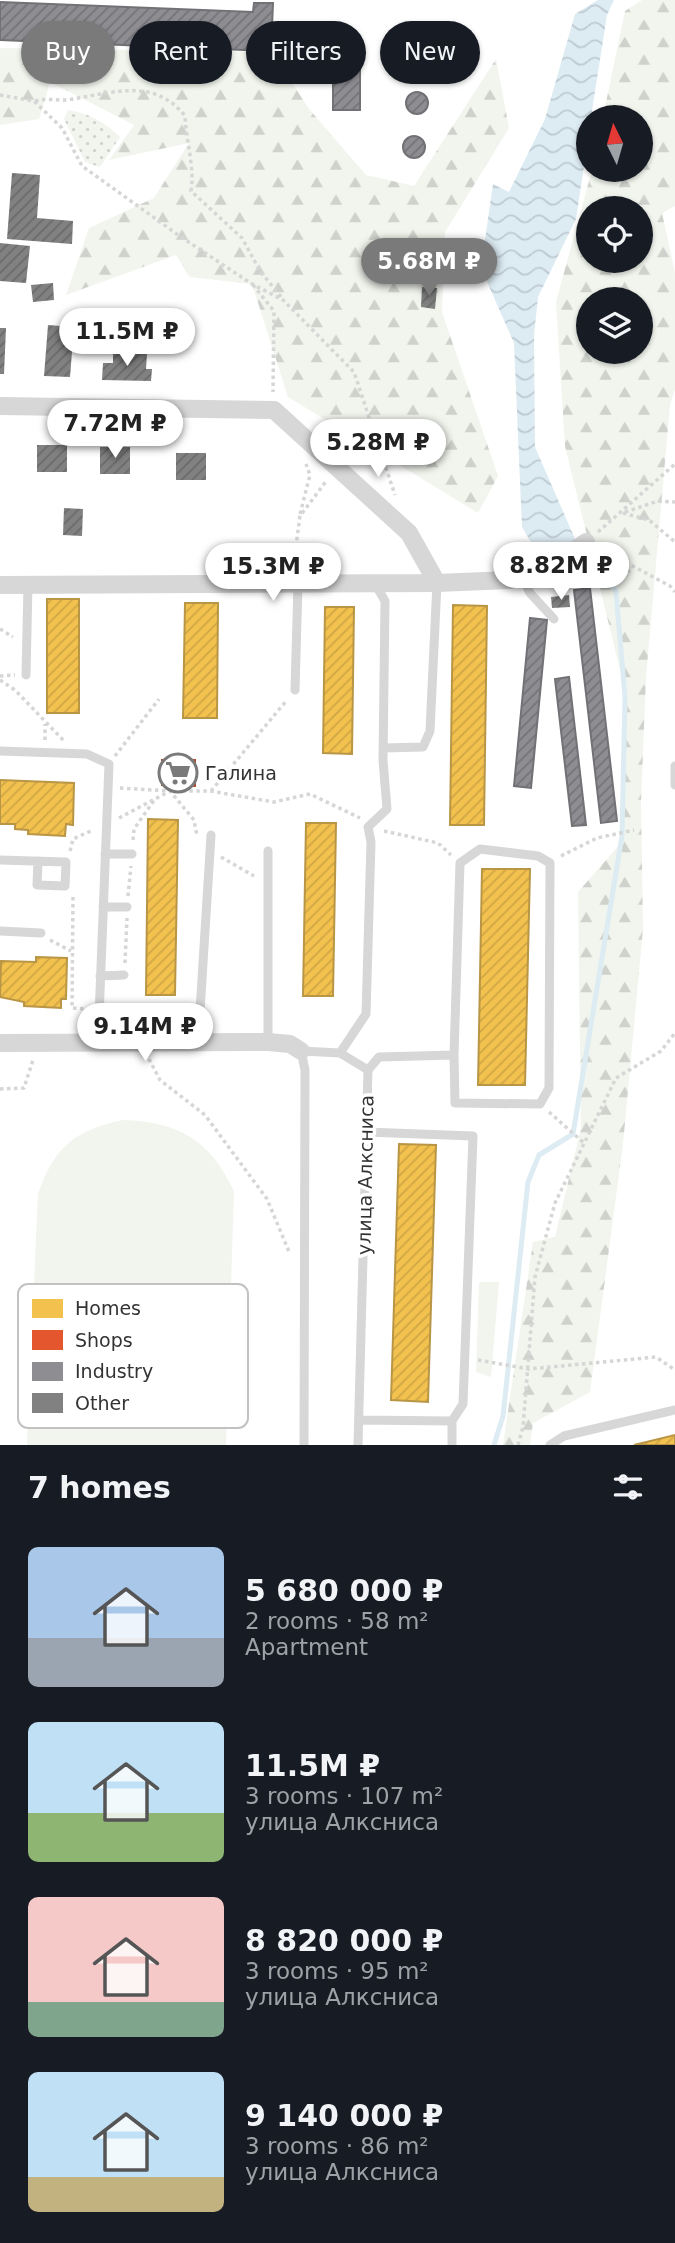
<!DOCTYPE html>
<html lang="en">
<head>
<meta charset="utf-8">
<style>
	:root { --surface:#171b24; --page:#242831; --text:#f1f3f6; --muted:#9ea1a6; --accent:#7a7a7a }
	body { margin:0; font-family:"DejaVu Sans",sans-serif; background:var(--page); color:var(--text); height:100vh; display:flex; flex-direction:column; font-size:26px; white-space:nowrap }
	* { box-sizing:border-box; margin:0 }
	p { font-size:23px; color:var(--muted) }
	.icon { flex:none; width:38px; height:38px; fill:none; stroke:currentColor; stroke-width:2; stroke-linecap:round; stroke-linejoin:round }
	.map { position:relative; height:1445px; overflow:hidden }
	.panel { display:flex; flex-direction:column; background:var(--surface); flex:1 }
	.panel>* { flex:none }
	.hud { position:absolute; left:21px; top:21px; width:634px; height:63px; display:flex; gap:14px }
	.needle { width:46px; rotate:355deg }
	.controls { position:absolute; left:576px; top:105px; display:grid; gap:14px }
	.controls a { display:grid; place-items:center; width:77px; height:77px; border-radius:50%; background:var(--surface); box-shadow:0 2px 5px #0004; font-size:35px }
	.price { position:absolute; translate:-50% -60px; padding:0 16px; border-radius:24px; background:#fff; color:#222; font-size:23px; line-height:46px; filter:drop-shadow(0 2px 4px #0008) }
	.price::after { content:''; position:absolute; left:50%; top:42px; width:21px; height:16px; margin-left:-10px; background:inherit; clip-path:polygon(0 0,100% 0,50% 100%) }
	.price.on { background:var(--accent); color:#fff }
	ul { padding:0; list-style:none }
	li { display:flex; align-items:center; gap:21px; height:175px; padding:0 28px }
	li span { display:grid; place-items:center; flex:none; width:196px; height:140px; border-radius:10px; color:#555 }
	li>.icon { margin-inline-start:auto }
	span .icon { width:84px; height:84px; fill:#fffc; stroke-width:1 }
	li b { font-size:30px }
	h2 { display:flex; justify-content:space-between; align-items:center; height:84px; padding:0 28px; font-size:30px }
	.tag { padding:0 24px; border-radius:32px; background:var(--surface); box-shadow:0 2px 5px #0004; font-size:24px; line-height:63px }
	.tag.on { background:var(--accent); color:#fff }
	.map>svg:first-child { display:block }
</style>
</head>
<body>
<div class="map">
<svg width="675" height="1445" viewBox="0 0 675 1445">
	<defs>
		<pattern id="grass-dots" width="8" height="8" patternUnits="userSpaceOnUse" patternTransform="scale(1.75)"><rect width="8" height="8" fill="#f1f5ed"/><path d="M2 2h.1M6 6h.1" fill="none" stroke="#cfd2cc" stroke-width="1.8" stroke-linecap="round"/></pattern>
		<pattern id="forest-firs" width="22" height="20" patternUnits="userSpaceOnUse" patternTransform="scale(1.75)"><rect width="22" height="20" fill="#f1f5ed"/><path d="M5 1l3.5 6h-7zM16 11l3.5 6h-7z" fill="#cfd2cc"/></pattern>
		<pattern id="water-waves" width="16" height="10" patternUnits="userSpaceOnUse" patternTransform="scale(1.75)"><rect width="16" height="10" fill="#ddebf3"/><path d="M0 5q4-4 8 0t8 0" fill="none" stroke="#becad1"/></pattern>
		<pattern id="homes-hatch" width="6" height="6" patternUnits="userSpaceOnUse" patternTransform="scale(1.75)"><rect width="6" height="6" fill="#f2c14e"/><path d="M-1 1l2-2M0 6l6-6M5 7l2-2" fill="none" stroke="#d0a645"/></pattern>
		<pattern id="shops-hatch" width="6" height="6" patternUnits="userSpaceOnUse" patternTransform="scale(1.75)"><rect width="6" height="6" fill="#e4572e"/><path d="M-1 1l2-2M0 6l6-6M5 7l2-2" fill="none" stroke="#b94928"/></pattern>
		<pattern id="industry-hatch" width="6" height="6" patternUnits="userSpaceOnUse" patternTransform="scale(1.75)"><rect width="6" height="6" fill="#8d8d92"/><path d="M-1 1l2-2M0 6l6-6M5 7l2-2" fill="none" stroke="#747478"/></pattern>
		<pattern id="building-hatch" width="6" height="6" patternUnits="userSpaceOnUse" patternTransform="scale(1.75)"><rect width="6" height="6" fill="#818181"/><path d="M-1 1l2-2M0 6l6-6M5 7l2-2" fill="none" stroke="#6a6a6a"/></pattern>
	</defs>
	<rect width="100%" height="100%" fill="#fff"/>
	<path fill="url(#grass-dots)" d="M68,110C90,114 103,121 120,137L100,167L85,162L64,119Z"/>
	<path fill="url(#forest-firs)" fill-rule="evenodd" d="M642,0H675V206L662,213L675,273V389L670,405L646,677L641,802L643,929L623,1144L590,1392L533,1423L530,1445H503L533,1242L555,1237L581,1128L578,892L621,843L627,698L565,446L556,302L592,170H640V117H603L625,11ZM588,208H640V261H588ZM588,299H640V352H588Z
		M0,48L272,52L309,109L366,175L414,186L496,59L509,128L445,232L442,312L498,476L478,513L288,397L252,284L190,277L176,255L66,295L89,228L154,198L189,143L109,160L134,125L50,82L39,119L0,125Z"/>
	<path fill="#f1f5ed" d="M123,1120C179,1122 209,1139 234,1191L226,1445H27L38,1194C55,1146 74,1131 123,1120Z
		M479,1282H499L491,1377L476,1372Z"/>
	<path fill="url(#water-waves)" d="M598,0H614L607,15L591,117H588V139L576,219L538,297L534,335L535,447L589,571L586,579L555,583L522,527L514,343L481,268L493,184L509,192L545,119L575,14Z"/>
	<path fill="url(#homes-hatch)" stroke="#b99646" stroke-width="2" d="M47,599H79V713H47Z
		M185,603H218L217,718H183Z
		M453,605L487,606L484,825H450Z
		M325,607H354L352,754L323,753Z
		M0,780L74,783L73,825L66,824L65,836L28,834V830L15,829V824H0Z
		M148,819L178,820L175,995H146Z
		M306,823H336L333,996H303Z
		M482,869H530L525,1085H478Z
		M36,957L67,958L66,999H61V1008L24,1006V1002L0,997L1,961L36,962Z
		M399,1144L436,1145L428,1402L391,1400Z
		M675,1435V1445H634Z"/>
	<path fill="url(#shops-hatch)" stroke="#af4c30" stroke-width="2" d="M162,760H195V786L162,785Z"/>
	<path fill="url(#industry-hatch)" stroke="#727276" stroke-width="2" d="M0,2L253,12L254,3H273L271,51L0,40Z
		M333,42H360V110H333Z
		M406 103a11 11 0 1 1 22 0a11 11 0 1 1-22 0Z
		M403 147a11 11 0 1 1 22 0a11 11 0 1 1-22 0Z
		M590,588L617,821L601,823L574,590Z
		M530,618L547,620L531,788L514,786Z
		M569,677L586,825L572,826L555,679Z"/>
	<g fill="none" stroke-linecap="round" stroke-linejoin="round">
		<path stroke="#ddebf3" stroke-width="5" d="M494,1445L503,1416L528,1182L539,1155L573,1134L622,836L625,697L616,592C609,576 602,578 586,579L583,576"/>
	</g>
	<path fill="url(#building-hatch)" d="M12,173L40,175L37,218L73,221L72,244L7,239Z
		M0,243L30,246L26,283L0,281Z
		M53,283L54,300L33,302L31,285Z
		M422,287L437,288L435,309L421,307Z
		M48,325L74,327L70,377L44,376Z
		M0,328H6L4,374H0Z
		M113,352L147,354L146,369H152L151,381L102,380L103,363H113Z
		M37,445H67V472H37Z
		M100,447H130V474H100Z
		M176,453H206V480H176Z
		M64,508L83,509L82,536L63,535Z
		M569,595L570,607L552,608L551,597Z"/>
	<g fill="none" stroke-linecap="round" stroke-linejoin="round">
		<path stroke="#d6d6d6" stroke-width="3.5" stroke-dasharray="3.5 3.5" stroke-linecap="butt" d="M0,95L34,101L62,128L82,166L181,237L252,284L283,300L354,372L395,495
			M35,101C49,97 61,102 73,99C115,92 155,78 185,116C186,141 195,168 191,191L242,238L260,271L282,298
			M253,285L274,311L273,392
			M625,512L658,501L675,502
			M623,513L649,520L675,542
			M300,514L310,475L306,464
			M598,532L675,464
			M601,549L670,586L675,592
			M293,568L300,516L327,480
			M0,629L13,637
			M0,676L15,675
			M0,680L15,690L64,741
			M45,740V724
			M115,756L159,699
			M120,788L170,791L194,820L197,836
			M211,791L287,700
			M119,818L170,791H210L274,802L310,794L360,818
			M384,831L438,843L451,855
			M133,840L134,829L155,799
			M70,851L73,839L93,830
			M561,856L597,838L634,830
			M221,857L254,876
			M128,896L131,866
			M73,897L72,1008L87,1009
			M50,940L71,951
			M125,963L127,918
			M149,1059L160,1080L205,1115L267,1199L290,1254
			M0,1089L24,1088L33,1060
			M549,1112L584,1143
			M478,1360L529,1369L656,1357L675,1370
			M518,1445L523,1427L535,1277L555,1203L616,1078L661,1051L675,1033"/>
		<path stroke="#d7d7d7" stroke-width="9" d="M522,577L530,593L554,619
			M26,675L28,585
			M295,690L298,584
			M383,748L423,747L430,731L437,583
			M0,751L87,754L109,764L98,1043
			M675,766V785
			M105,854H132
			M0,860L66,862L65,886L37,885L38,861
			M103,907H127
			M0,931L41,933
			M100,976L124,975
			M268,1042V851
			M198,1043L211,835
			M340,1053L366,1014L371,842L368,827L387,809L383,760L385,601L375,584
			M368,1070L379,1057L454,1055L460,863L480,849L538,856L550,863L549,1088L540,1104L455,1103L454,1055
			M359,1420L452,1421L463,1404L473,1136L366,1132
			M304,1445L305,1070L301,1051L340,1053L368,1070L358,1445
			M452,1445V1421
			M550,1445L564,1436L675,1410"/>
		<path stroke="#d7d7d7" stroke-width="18" d="M0,406L274,410L409,533L437,583
			M0,585L437,583L510,580L542,573L586,542
			M0,1043L268,1042L290,1044L301,1051"/>
	</g>
	<defs>
		<symbol id="supermarket-ring" viewBox="-11 -11 22 22"><circle r="9.5" fill="#fff" stroke="#7a7a7a" stroke-width="1.5"/><path d="M-6-5.5h2.5l.6 2H6L4.5 2H-2.5L-4.4-4H-6ZM-1.5 3.2a1.3 1.3 0 1 0 .1 0ZM3 3.2a1.3 1.3 0 1 0 .1 0Z" fill="#7a7a7a"/></symbol>
	</defs>
	<g fill-rule="evenodd">
		<use href="#supermarket-ring" x="156" y="751" width="44" height="44"/>
	</g>
	<g text-anchor="middle" dominant-baseline="central" stroke-width="7" stroke-linejoin="round" paint-order="stroke">
		<g font-size="19" fill="#333" stroke="#fff" text-anchor="start">
			<text x="205" y="773">Галина</text>
		</g>
		<g font-size="19" fill="#333" stroke="#fff">
			<text transform="translate(365 1175) rotate(-89)">улица Алксниса</text>
		</g>
	</g>
	<rect x="18" y="1284" width="230" height="144" rx="10" fill="#fff" stroke="#c2c2c2" stroke-width="2"/>
	<rect x="32" y="1299" width="31" height="19" fill="#f2c14e"/>
	<rect x="32" y="1330" width="31" height="20" fill="#e4572e"/>
	<rect x="32" y="1362" width="31" height="19" fill="#8d8d92"/>
	<rect x="32" y="1393" width="31" height="20" fill="#818181"/>
	<g font-size="19" fill="#333">
		<text x="75" y="1315">Homes</text>
		<text x="75" y="1347">Shops</text>
		<text x="75" y="1378">Industry</text>
		<text x="75" y="1410">Other</text>
	</g>
</svg>
<div class="controls">
<a><svg class="needle" viewBox="-14 -14 28 28"><path d="M0-13l5 13h-10z" fill="#e53935"/><path d="M0 13l5-13h-10z" fill="#9ea1a6"/></svg></a>
<a><svg class="icon" aria-label="locate" viewBox="0 0 24 24"><circle cx="12" cy="12" r="6"/><path d="M12 2v4M12 18v4M2 12h4M18 12h4"/></svg></a>
<a><svg class="icon" aria-label="layers" viewBox="0 0 24 24"><path d="M12 4l9 5-9 5-9-5zM3 14l9 5 9-5"/></svg></a>
</div>
<b class="price on" style="left:429px;top:298px">5.68M ₽</b>
<b class="price" style="left:127px;top:368px">11.5M ₽</b>
<b class="price" style="left:115px;top:460px">7.72M ₽</b>
<b class="price" style="left:378px;top:479px">5.28M ₽</b>
<b class="price" style="left:561px;top:602px">8.82M ₽</b>
<b class="price" style="left:273px;top:603px">15.3M ₽</b>
<b class="price" style="left:145px;top:1063px">9.14M ₽</b>
<div class="hud">
<a class="tag on">Buy</a>
<a class="tag">Rent</a>
<a class="tag">Filters</a>
<a class="tag">New</a>
</div>
</div>
<section class="panel">
<h2>7 homes<svg class="icon" aria-label="filters" viewBox="0 0 24 24"><path d="M4 7h16M4 17h16"/><circle cx="9" cy="7" r="2"/><circle cx="15" cy="17" r="2"/></svg></h2>
<ul>
<li><span style="background:linear-gradient(#a9c7e8 65%,#9aa5b1 0)"><svg class="icon" aria-label="home" viewBox="0 0 24 24"><path d="M3 11l9-7 9 7M6 9v11h12V9"/></svg></span><div><b>5 680 000 ₽</b><p>2 rooms · 58 m²</p><p>Apartment</p></div></li>
<li><span style="background:linear-gradient(#bfe0f5 65%,#8fb573 0)"><svg class="icon" aria-label="home" viewBox="0 0 24 24"><path d="M3 11l9-7 9 7M6 9v11h12V9"/></svg></span><div><b>11.5M ₽</b><p>3 rooms · 107 m²</p><p>улица Алксниса</p></div></li>
<li><span style="background:linear-gradient(#f6c9c9 75%,#7fa58c 0)"><svg class="icon" aria-label="home" viewBox="0 0 24 24"><path d="M3 11l9-7 9 7M6 9v11h12V9"/></svg></span><div><b>8 820 000 ₽</b><p>3 rooms · 95 m²</p><p>улица Алксниса</p></div></li>
<li><span style="background:linear-gradient(#bfe0f5 75%,#c2b280 0)"><svg class="icon" aria-label="home" viewBox="0 0 24 24"><path d="M3 11l9-7 9 7M6 9v11h12V9"/></svg></span><div><b>9 140 000 ₽</b><p>3 rooms · 86 m²</p><p>улица Алксниса</p></div></li>
</ul>
</section>
</body>
</html>
